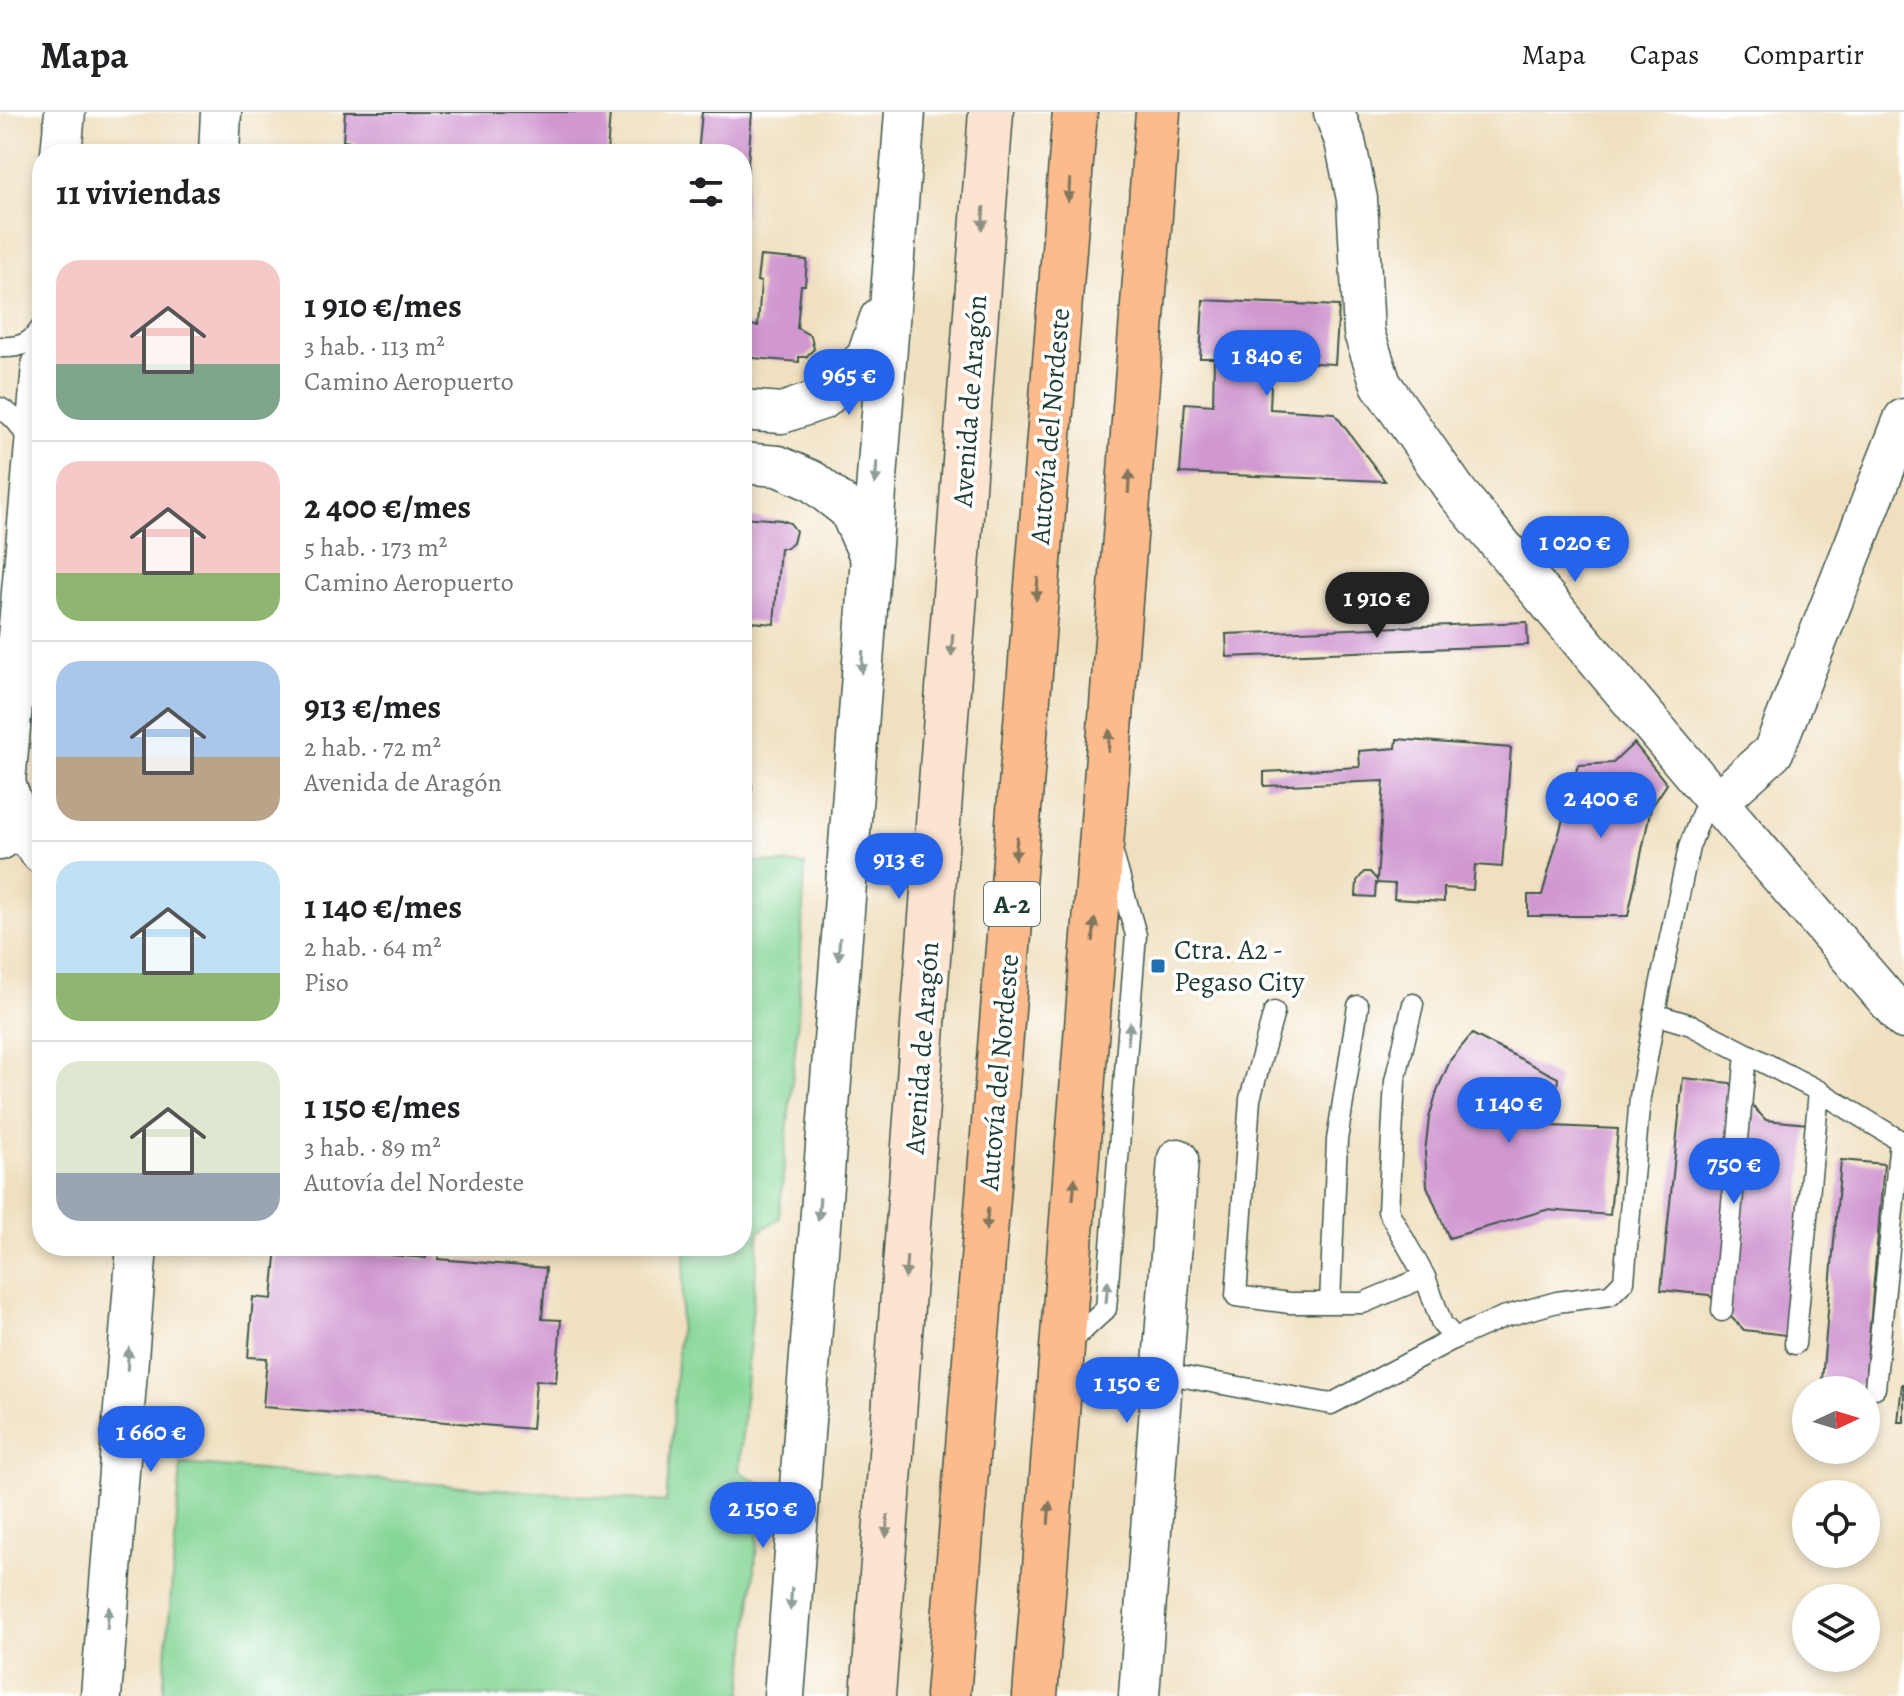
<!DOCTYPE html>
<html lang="es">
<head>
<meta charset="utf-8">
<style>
	:root { --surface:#fff; --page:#f6f6f6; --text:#202124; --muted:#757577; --line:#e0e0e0; --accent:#2563eb }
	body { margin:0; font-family:Alegreya,serif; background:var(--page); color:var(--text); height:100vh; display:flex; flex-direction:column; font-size:30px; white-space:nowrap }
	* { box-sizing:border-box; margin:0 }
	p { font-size:26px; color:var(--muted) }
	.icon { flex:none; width:44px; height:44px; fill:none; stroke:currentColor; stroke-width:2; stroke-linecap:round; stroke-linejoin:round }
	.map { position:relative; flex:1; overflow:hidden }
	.details { position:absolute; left:32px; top:32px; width:720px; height:1112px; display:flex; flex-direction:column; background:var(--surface); border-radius:32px; box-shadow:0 4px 12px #0003 }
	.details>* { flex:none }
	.needle { width:52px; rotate:86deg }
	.tools { position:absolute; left:1792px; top:1264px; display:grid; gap:16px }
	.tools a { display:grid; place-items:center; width:88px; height:88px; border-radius:50%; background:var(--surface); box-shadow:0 4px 12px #0003; font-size:40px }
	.price { position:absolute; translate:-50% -68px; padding:0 18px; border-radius:28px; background:var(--accent); color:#fff; font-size:26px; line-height:52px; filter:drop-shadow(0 2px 4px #0008) }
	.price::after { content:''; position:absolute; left:50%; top:48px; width:24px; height:18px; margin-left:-12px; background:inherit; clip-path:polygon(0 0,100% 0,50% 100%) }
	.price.on { background:#222; color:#fff }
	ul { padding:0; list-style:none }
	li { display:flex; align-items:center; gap:24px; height:200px; padding:0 24px }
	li+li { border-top:2px solid var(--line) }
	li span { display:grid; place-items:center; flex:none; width:224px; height:160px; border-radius:24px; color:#555 }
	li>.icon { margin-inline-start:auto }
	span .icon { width:96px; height:96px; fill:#fffc; stroke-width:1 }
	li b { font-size:34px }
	h2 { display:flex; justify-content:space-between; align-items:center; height:96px; padding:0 24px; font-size:34px }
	header { display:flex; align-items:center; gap:48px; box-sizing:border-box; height:112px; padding:0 40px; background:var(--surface); border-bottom:2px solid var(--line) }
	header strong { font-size:38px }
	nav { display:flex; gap:44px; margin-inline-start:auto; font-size:28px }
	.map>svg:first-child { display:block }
</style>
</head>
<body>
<header>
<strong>Mapa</strong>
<nav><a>Mapa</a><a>Capas</a><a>Compartir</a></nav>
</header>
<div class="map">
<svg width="1904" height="1584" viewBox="0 0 1904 1584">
	<rect width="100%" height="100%" fill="#fff"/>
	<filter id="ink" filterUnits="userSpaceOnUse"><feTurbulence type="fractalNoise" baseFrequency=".0125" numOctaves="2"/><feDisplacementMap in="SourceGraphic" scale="16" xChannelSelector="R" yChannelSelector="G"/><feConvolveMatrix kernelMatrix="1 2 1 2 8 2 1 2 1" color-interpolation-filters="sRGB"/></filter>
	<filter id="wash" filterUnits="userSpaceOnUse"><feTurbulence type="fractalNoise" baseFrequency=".006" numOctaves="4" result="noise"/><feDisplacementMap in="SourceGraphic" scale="32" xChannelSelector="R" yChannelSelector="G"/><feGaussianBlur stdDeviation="1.8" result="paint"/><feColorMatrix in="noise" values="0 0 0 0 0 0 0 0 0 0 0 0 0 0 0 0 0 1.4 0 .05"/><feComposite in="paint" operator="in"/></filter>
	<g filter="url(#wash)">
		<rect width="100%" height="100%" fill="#f0e0c0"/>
		<path fill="#86d697" stroke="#528a66" stroke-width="2" d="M742,749L805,753L798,906L779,1107L759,1119L739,1359L763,1373L742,1584H163L181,1352L666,1390L686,1134H742Z"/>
		<g id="blocks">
			<path fill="#d097d0" d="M345,0H610L607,42H358L357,31L343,29Z
				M702,0H752L744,103H742V42H698Z
				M760,144L807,148L805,173H801L797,216L811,224L814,237L806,245H799V250L742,245V213L758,214L761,170L757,169Z
				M1203,188L1339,194L1335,252L1272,249L1270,297L1334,301L1385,369L1180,361L1185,291L1213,293L1214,246H1200Z
				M742,405L781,408L790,411L796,419L793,431L787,436H780L774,512L742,509Z
				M1527,510L1528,533L1227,545L1226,522Z
				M1397,627L1511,636L1502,755L1475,753L1473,778L1444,776V790L1394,787L1395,772L1376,771L1375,785L1356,784L1357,769L1364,760H1370L1377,768L1384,669L1264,674V660L1360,655L1359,639L1396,636Z
				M1634,631L1667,672L1651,696L1628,804H1528V783H1542L1578,653L1613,651Z
				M742,651L746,652L744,673H752L747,724L742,723Z
				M1472,922L1558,966L1553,1014L1618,1017L1610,1103L1546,1098L1449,1126L1427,1074L1425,1040L1429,1006L1438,976L1451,947Z
				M1683,966L1730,971L1766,1008L1808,1012L1786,1223L1744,1218L1709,1183L1661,1178Z
				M1841,1048L1884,1052L1865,1273L1822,1269Z
				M277,1134L426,1146L427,1134H439L438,1147L546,1156L542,1207L561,1208L556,1270L536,1268L532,1317L263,1295L267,1246L248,1245L253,1185L272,1187Z
				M1902,1272H1904V1310H1898Z"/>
		</g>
	</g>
	<g filter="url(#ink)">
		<use href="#blocks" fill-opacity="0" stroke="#3e5549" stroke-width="2"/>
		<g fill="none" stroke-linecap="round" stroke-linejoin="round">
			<defs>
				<path id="lane" d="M0,235C20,236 31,232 42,215
					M0,296C14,304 24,316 29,332
					M1274,900L1250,987L1236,1184L1290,1191H1363L1425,1165
					M1654,902L1691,913L1819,979L1904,1031
					M1330,1191L1337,1028L1358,894
					M1722,1199L1746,942
					M1455,1226L1503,1205L1557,1190L1610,1183L1624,1169L1640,985L1660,874L1689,735L1702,701L1717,690
					M1795,1232L1819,979
					M1067,1233L1106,1197L1136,823L1113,742
					M1163,1261L1331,1292L1455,1226L1442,1212L1425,1165L1388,1099L1395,969L1413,892
					M1875,1276L1900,1029"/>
				<path id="street" d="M1334,0L1345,29L1357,87L1364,221L1381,272L1457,381L1717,690L1904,907
					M61,42L65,0
					M219,42L221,0
					M742,298L782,301L823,287L867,245L880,206
					M742,351L778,354L812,369L849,398L870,444
					M7,676L21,718L42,742
					M1717,690L1773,640L1904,307
					M0,728L42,254
					M101,1584L137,1134
					M784,1584L905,0
					M1139,1584L1178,1047"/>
				<path id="secondary" d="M873,1584L991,0"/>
				<path id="highway" d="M948,1584L1075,0
					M1035,1584L1158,0"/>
			</defs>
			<use href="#lane" stroke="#3e5549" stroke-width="23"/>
			<use href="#street" stroke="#3e5549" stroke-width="43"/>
			<use href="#secondary" stroke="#3e5549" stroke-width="47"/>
			<use href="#highway" stroke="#3e5549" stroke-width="47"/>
			<use href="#lane" stroke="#fff" stroke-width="20"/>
			<use href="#street" stroke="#fff" stroke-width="40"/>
			<use href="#secondary" stroke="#fde4d1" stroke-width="44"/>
			<use href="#highway" stroke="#fbbb8c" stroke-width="44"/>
		</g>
		<defs><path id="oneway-solid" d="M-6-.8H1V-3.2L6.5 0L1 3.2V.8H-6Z" transform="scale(2)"/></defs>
		<g fill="#82765c">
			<use href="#oneway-solid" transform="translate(1069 78) rotate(95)"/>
			<use href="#oneway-solid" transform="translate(1129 370) rotate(-86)"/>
			<use href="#oneway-solid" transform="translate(1037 477) rotate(95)"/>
			<use href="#oneway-solid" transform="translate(1109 629) rotate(-86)"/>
			<use href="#oneway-solid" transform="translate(1016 736) rotate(95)"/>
			<use href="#oneway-solid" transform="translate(1094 818) rotate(-86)"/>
			<use href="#oneway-solid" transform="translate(1074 1077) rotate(-85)"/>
			<use href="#oneway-solid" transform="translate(987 1107) rotate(95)"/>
			<use href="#oneway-solid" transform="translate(1049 1401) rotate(-86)"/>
		</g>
		<g fill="#8e9082">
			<use href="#oneway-solid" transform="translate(983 106) rotate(94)"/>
			<use href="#oneway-solid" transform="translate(952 533) rotate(94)"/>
			<use href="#oneway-solid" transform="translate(906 1155) rotate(94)"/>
			<use href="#oneway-solid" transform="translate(887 1414) rotate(94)"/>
		</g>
		<g fill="#8f9e9a">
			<use href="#oneway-solid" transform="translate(876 361) rotate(95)"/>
			<use href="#oneway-solid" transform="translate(862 550) rotate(94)"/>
			<use href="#oneway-solid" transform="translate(839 837) rotate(94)"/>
			<use href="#oneway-solid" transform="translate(1129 921) rotate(-85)"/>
			<use href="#oneway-solid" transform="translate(819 1097) rotate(94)"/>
			<use href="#oneway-solid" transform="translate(1107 1180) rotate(-85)"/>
			<use href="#oneway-solid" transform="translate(128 1247) rotate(-86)"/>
			<use href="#oneway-solid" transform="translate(791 1487) rotate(94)"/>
			<use href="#oneway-solid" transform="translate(108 1506) rotate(-85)"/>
		</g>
	</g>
	<rect fill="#1f6fb2" stroke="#fff" stroke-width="3" x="1150" y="846" width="16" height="16" rx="4"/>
	<g text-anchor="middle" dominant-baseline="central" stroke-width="7" stroke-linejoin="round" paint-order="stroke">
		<rect fill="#fff" stroke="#627771" stroke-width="2" x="984" y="770" width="56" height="44" rx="6"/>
		<g font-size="26" font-weight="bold" fill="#1f3d34">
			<text x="1012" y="792">A-2</text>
		</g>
		<g font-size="28" fill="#1f3d34" stroke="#fff">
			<text transform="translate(970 289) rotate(-86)">Avenida de Aragón</text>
			<text transform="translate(1050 314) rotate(-85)">Autovía del Nordeste</text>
			<text transform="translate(922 936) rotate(-86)">Avenida de Aragón</text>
			<text transform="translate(999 960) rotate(-85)">Autovía del Nordeste</text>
		</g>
		<g font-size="28" fill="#1f3d34" stroke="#fff" text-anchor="start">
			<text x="1174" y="838">Ctra. A2 -<tspan x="1174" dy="32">Pegaso City</tspan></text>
		</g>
	</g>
</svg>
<div class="tools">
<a><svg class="needle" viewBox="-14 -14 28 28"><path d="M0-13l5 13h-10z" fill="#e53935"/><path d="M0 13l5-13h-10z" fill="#757577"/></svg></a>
<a><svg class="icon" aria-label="locate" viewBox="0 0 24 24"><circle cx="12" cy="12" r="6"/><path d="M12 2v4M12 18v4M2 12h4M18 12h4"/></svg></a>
<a><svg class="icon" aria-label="layers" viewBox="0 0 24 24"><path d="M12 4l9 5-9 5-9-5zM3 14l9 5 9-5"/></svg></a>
</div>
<b class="price" style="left:1267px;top:286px">1 840 €</b>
<b class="price" style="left:849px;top:305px">965 €</b>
<b class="price" style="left:1575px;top:472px">1 020 €</b>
<b class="price on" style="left:1377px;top:528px">1 910 €</b>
<b class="price" style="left:1601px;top:728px">2 400 €</b>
<b class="price" style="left:899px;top:789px">913 €</b>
<b class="price" style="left:1509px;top:1033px">1 140 €</b>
<b class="price" style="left:1734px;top:1094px">750 €</b>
<b class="price" style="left:1127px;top:1313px">1 150 €</b>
<b class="price" style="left:151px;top:1362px">1 660 €</b>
<b class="price" style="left:763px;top:1438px">2 150 €</b>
<section class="details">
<h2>11 viviendas<svg class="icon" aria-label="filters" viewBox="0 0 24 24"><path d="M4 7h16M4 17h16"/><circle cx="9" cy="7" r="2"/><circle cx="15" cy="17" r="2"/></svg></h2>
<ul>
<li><span style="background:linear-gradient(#f6c9c9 65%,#7fa58c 0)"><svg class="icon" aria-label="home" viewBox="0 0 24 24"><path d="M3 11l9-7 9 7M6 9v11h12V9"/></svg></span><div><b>1 910 €/mes</b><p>3 hab. · 113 m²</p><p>Camino Aeropuerto</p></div></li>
<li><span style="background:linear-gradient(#f6c9c9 70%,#8fb573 0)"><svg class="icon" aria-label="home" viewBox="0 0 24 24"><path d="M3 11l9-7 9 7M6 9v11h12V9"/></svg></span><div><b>2 400 €/mes</b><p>5 hab. · 173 m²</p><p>Camino Aeropuerto</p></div></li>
<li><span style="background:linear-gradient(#a9c7e8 60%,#b9a48a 0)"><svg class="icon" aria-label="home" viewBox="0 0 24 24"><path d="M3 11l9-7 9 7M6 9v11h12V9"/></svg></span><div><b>913 €/mes</b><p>2 hab. · 72 m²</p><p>Avenida de Aragón</p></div></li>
<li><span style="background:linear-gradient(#bfe0f5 70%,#8fb573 0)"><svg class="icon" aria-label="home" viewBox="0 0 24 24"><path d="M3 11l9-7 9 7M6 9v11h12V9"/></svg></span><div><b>1 140 €/mes</b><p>2 hab. · 64 m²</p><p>Piso</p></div></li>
<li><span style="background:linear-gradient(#dfe7d0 70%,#9aa5b1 0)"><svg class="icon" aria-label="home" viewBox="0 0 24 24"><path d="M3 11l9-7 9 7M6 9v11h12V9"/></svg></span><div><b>1 150 €/mes</b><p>3 hab. · 89 m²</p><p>Autovía del Nordeste</p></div></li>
</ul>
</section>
</div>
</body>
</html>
